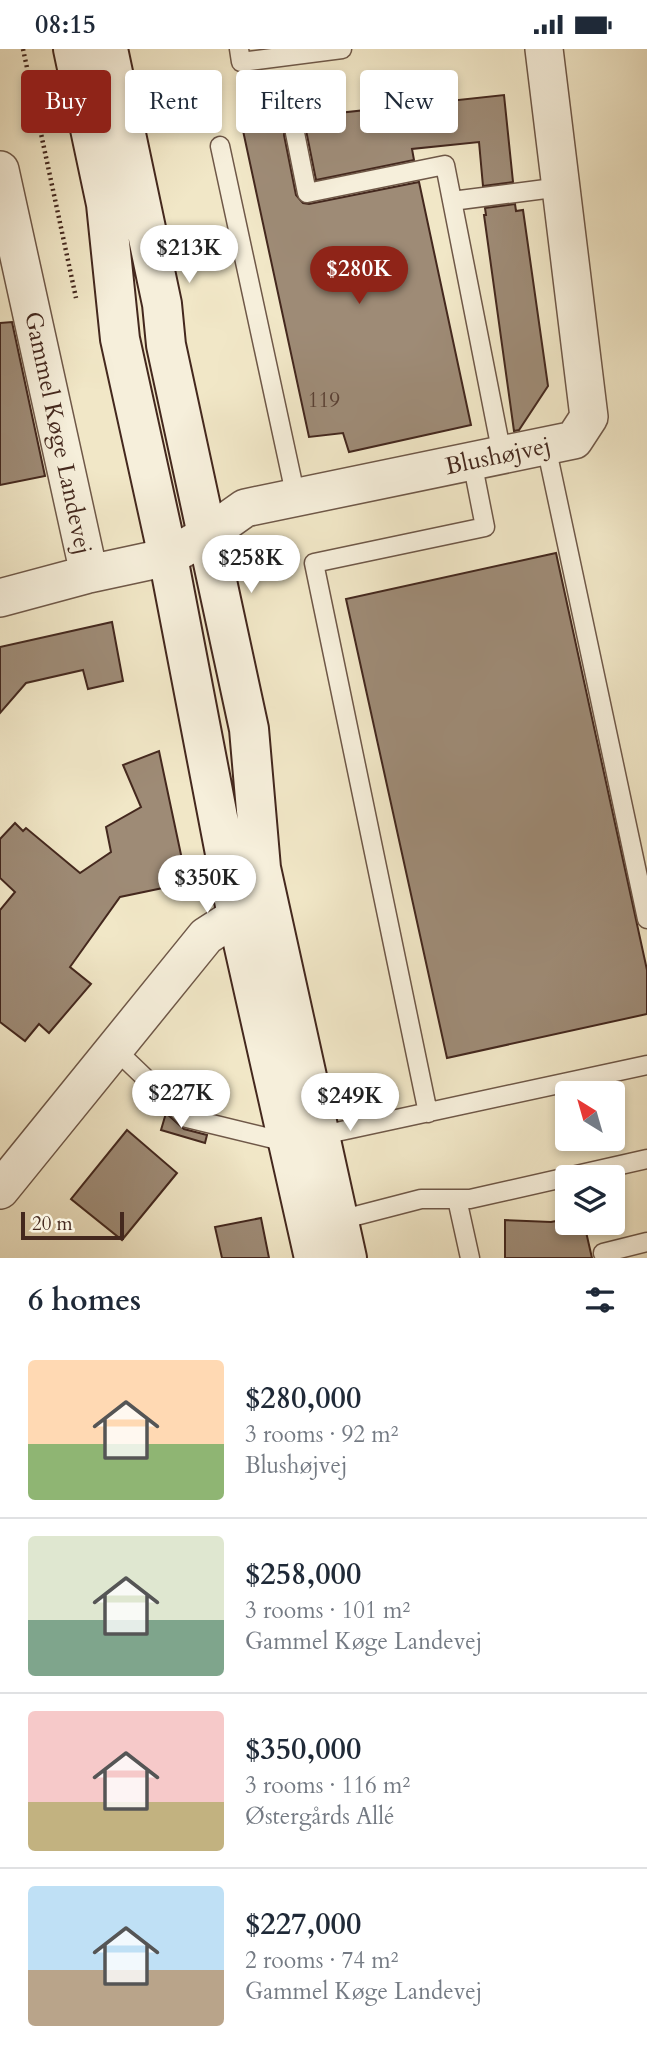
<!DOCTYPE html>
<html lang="en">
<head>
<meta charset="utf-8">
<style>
	:root { --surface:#fff; --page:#f2f2f3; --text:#1f2937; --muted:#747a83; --line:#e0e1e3; --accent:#8f2418 }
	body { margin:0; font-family:Cardo,serif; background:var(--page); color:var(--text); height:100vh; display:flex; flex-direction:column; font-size:26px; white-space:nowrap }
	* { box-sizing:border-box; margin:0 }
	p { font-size:23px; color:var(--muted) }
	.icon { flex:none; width:38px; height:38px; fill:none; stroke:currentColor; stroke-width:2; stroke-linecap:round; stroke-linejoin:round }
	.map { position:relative; height:1209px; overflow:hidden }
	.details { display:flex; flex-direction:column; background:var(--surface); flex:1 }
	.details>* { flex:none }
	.top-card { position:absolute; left:21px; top:21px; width:606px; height:63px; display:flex; gap:14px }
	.needle { width:46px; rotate:323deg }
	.fabs { position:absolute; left:555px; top:1032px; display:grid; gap:14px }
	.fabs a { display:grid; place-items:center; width:70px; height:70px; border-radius:7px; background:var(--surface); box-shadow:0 4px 10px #0003; font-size:35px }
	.scale { position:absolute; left:21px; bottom:18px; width:103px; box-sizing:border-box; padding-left:7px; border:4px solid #44281e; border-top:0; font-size:19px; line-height:24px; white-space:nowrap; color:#44281e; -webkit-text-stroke:5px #f6efdb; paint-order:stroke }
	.price { position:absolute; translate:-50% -60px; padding:0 16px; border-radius:24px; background:#fff; color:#222; font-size:23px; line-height:46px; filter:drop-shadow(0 2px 4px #0008) }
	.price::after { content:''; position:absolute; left:50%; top:42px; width:21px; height:16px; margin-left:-10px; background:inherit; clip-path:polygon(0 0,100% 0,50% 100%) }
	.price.on { background:var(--accent); color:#fff }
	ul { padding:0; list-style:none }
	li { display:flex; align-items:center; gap:21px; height:175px; padding:0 28px }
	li+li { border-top:2px solid var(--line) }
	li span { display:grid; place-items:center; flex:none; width:196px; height:140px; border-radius:7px; color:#555 }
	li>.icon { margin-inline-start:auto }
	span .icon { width:84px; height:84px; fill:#fffc; stroke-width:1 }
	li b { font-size:30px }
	h2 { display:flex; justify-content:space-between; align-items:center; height:84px; padding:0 28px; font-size:30px }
	.tag { padding:0 24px; border-radius:7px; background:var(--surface); box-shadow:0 4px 10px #0003; font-size:24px; line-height:63px }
	.tag.on { background:var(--accent); color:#fff }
	.status { display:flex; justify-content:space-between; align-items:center; height:49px; padding:0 35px; background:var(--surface); direction:ltr }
	.status svg { height:19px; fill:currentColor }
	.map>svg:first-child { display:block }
</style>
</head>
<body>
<div class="status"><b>08:15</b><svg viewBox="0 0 49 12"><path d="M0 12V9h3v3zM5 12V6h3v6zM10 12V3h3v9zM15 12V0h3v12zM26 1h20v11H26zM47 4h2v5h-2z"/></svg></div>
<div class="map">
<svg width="647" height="1209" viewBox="0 0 647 1209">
	<rect width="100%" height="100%" fill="#f1e7c7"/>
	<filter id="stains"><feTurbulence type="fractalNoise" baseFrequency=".00286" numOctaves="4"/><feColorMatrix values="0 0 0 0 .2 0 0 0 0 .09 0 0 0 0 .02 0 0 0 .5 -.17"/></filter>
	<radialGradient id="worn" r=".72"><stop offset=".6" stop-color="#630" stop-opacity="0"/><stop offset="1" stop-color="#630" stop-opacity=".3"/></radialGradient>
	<path fill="#9e8b76" stroke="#44281e" stroke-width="2" d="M504,46L513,133L483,137L479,93L412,100L414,111L316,131L306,81L303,76L295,73L312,72L311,67Z
		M292,73L285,80L284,86L296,146L303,154L309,155L419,133L471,376L349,403L343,384L309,388L242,77Z
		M515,155L516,162L523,161L548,337L519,381L514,382L484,166H486L485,159Z
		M12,273L45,427L0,436V274Z
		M556,504L647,921V965L447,1009L346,550Z
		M112,573L123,632L88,640L83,621L26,634L0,664V598Z
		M159,702L187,834L120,848L70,918L91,935L49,984L39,975L25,992L0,973V861L15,843L0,829V790L15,774L23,782L26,779L80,824L111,803L106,778L141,758L123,716Z
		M179,1045L215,1055L213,1064L193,1059Z
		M166,1064L184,1080L207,1086L205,1094L161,1081Z
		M127,1081L177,1124L122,1191L71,1150Z
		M261,1169L269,1209H222L215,1178Z
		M567,1170V1174H584L592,1209H505V1171L551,1173Z"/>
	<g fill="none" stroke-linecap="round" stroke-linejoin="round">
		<defs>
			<path id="lane" d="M239,0L241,13L342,0
				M295,84L307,144L445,116L502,406
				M220,97L296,449
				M452,152L561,138
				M546,397L647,870
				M115,1000L187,1069L290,1094
				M428,1064L314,514L485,478L472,412
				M318,1087L647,1016
				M457,1150L470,1209
				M336,1172L421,1150H470L647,1110
				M603,1204L647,1193"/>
			<path id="street" d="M0,121L89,525
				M0,549L89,525L168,508L207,486L245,459L574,391L589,368L544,0
				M0,1141L206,887L237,867L266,858"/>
			<path id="secondary" d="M73,0L106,155L120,290L168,508L237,867L314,1209
				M108,0L162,255L166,296L249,680L261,819L347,1209"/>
		</defs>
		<use href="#lane" stroke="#6f5848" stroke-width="21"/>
		<use href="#street" stroke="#6f5848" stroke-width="40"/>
		<use href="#secondary" stroke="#44281e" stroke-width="42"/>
		<path stroke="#44281e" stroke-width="4.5" stroke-dasharray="2 3.5" stroke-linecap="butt" d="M23,0L76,249"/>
		<use href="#lane" stroke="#f6efdb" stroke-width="18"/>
		<use href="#street" stroke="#f6efdb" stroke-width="37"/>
		<use href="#secondary" stroke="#f6efdb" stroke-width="38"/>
	</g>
	<g text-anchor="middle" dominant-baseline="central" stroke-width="5" stroke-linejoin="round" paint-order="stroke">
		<g font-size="21" fill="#5a4134">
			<text x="324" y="351">119</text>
		</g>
		<g font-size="24" fill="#44281e" stroke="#f6efdb">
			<text transform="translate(58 384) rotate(78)">Gammel Køge Landevej</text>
			<text transform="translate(498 407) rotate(-12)">Blushøjvej</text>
		</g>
	</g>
	<rect width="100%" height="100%" filter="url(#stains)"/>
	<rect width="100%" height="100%" fill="url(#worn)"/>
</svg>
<div class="fabs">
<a><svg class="needle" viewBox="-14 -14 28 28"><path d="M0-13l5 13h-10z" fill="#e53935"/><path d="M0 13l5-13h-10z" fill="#747a83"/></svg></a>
<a><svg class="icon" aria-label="layers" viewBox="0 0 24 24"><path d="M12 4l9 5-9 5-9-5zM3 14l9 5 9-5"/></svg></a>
</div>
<div class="scale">20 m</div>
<b class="price" style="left:189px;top:236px">$213K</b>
<b class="price on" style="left:359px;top:257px">$280K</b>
<b class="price" style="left:251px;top:546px">$258K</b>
<b class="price" style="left:207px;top:866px">$350K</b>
<b class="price" style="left:181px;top:1081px">$227K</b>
<b class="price" style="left:350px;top:1084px">$249K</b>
<div class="top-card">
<a class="tag on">Buy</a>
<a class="tag">Rent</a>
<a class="tag">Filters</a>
<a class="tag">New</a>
</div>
</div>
<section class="details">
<h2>6 homes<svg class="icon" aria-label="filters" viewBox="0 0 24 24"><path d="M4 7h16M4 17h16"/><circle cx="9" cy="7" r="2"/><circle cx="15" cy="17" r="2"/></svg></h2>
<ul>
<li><span style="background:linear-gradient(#ffd9b3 60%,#8fb573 0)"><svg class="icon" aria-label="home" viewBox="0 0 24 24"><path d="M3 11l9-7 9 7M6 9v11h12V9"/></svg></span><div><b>$280,000</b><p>3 rooms · 92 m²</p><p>Blushøjvej</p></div></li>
<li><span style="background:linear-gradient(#dfe7d0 60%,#7fa58c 0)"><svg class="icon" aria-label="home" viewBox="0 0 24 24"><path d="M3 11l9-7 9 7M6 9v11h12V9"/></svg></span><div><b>$258,000</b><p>3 rooms · 101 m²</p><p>Gammel Køge Landevej</p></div></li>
<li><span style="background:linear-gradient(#f6c9c9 65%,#c2b280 0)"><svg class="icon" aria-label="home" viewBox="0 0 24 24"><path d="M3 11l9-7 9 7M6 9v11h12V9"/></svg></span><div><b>$350,000</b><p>3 rooms · 116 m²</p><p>Østergårds Allé</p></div></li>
<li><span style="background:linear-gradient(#bfe0f5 60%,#b9a48a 0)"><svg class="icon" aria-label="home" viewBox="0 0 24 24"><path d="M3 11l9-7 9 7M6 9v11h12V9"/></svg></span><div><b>$227,000</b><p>2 rooms · 74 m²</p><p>Gammel Køge Landevej</p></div></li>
</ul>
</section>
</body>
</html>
